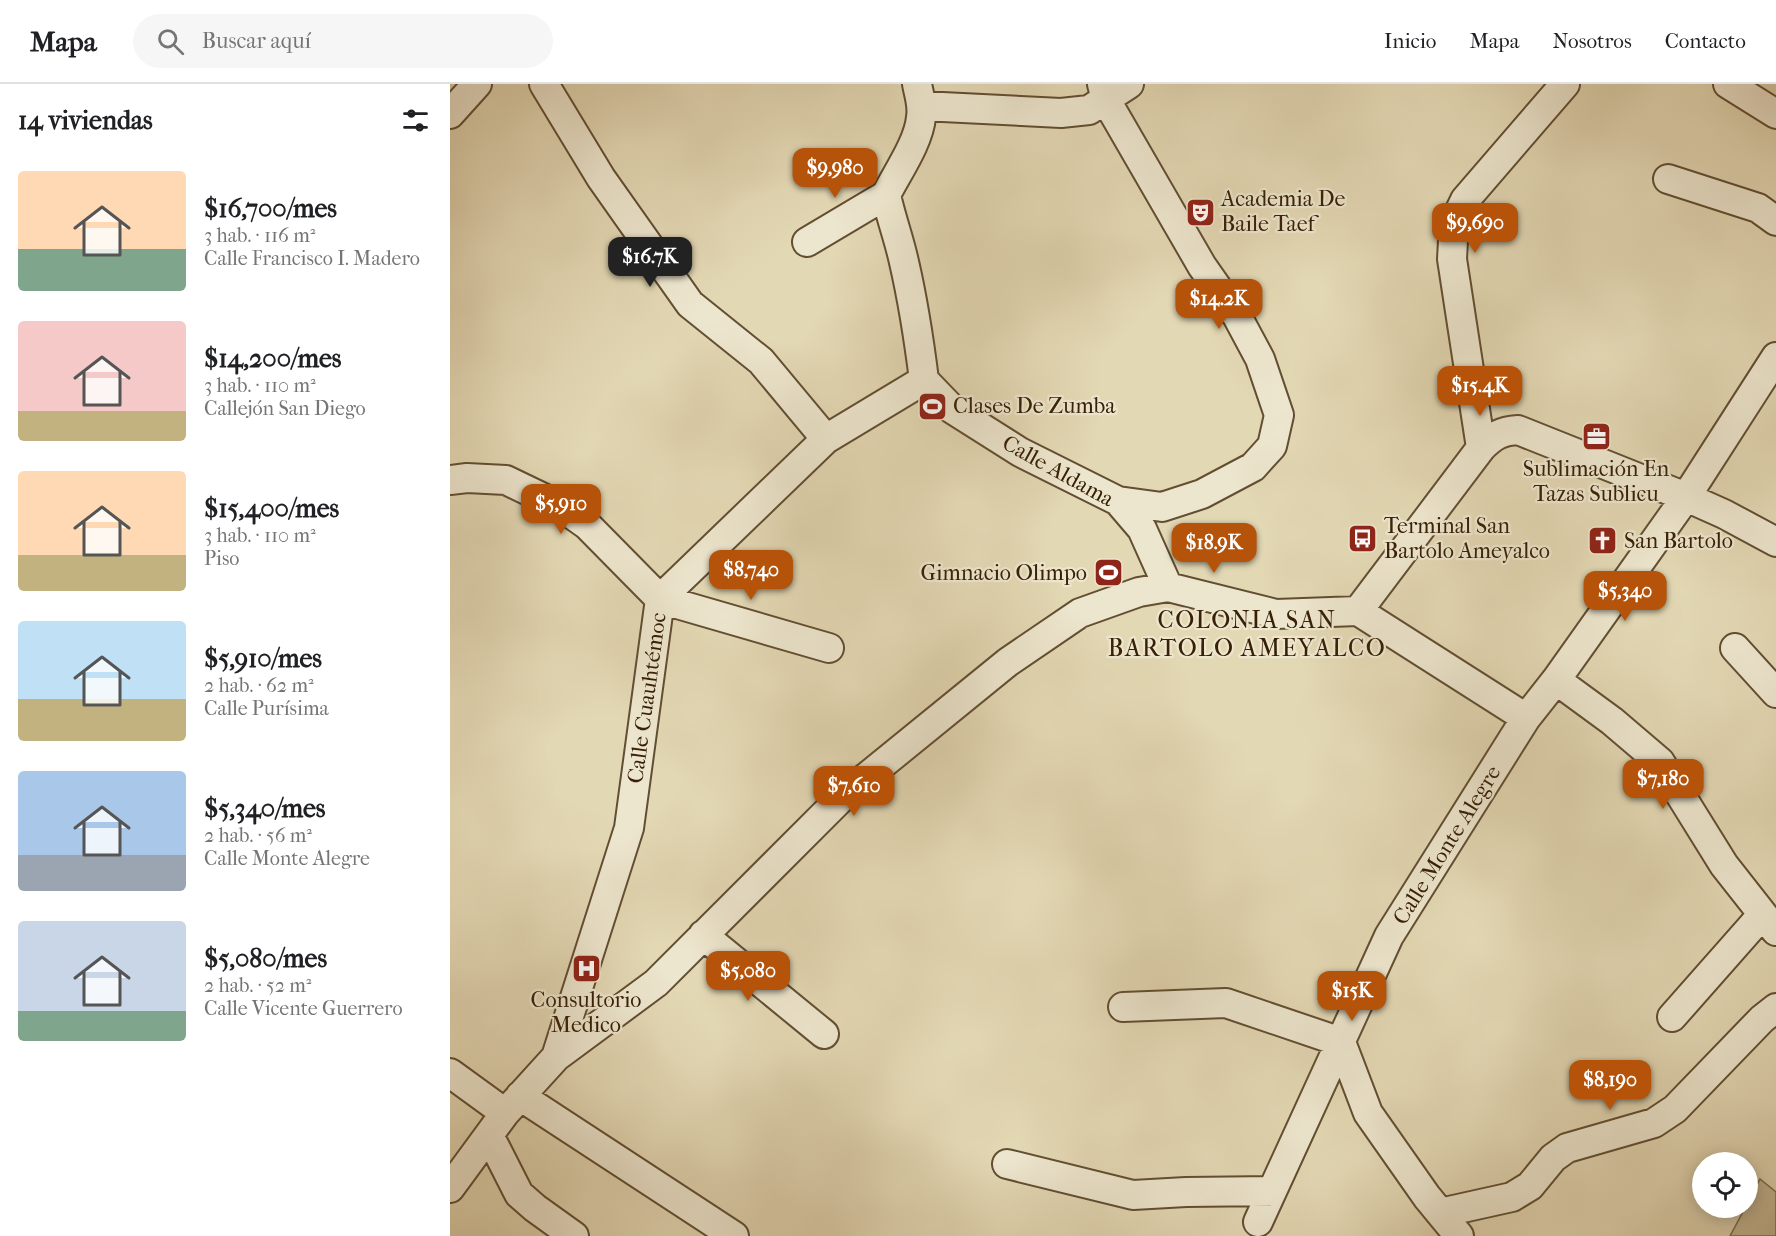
<!DOCTYPE html>
<html lang="es">
<head>
<meta charset="utf-8">
<style>
	:root { --surface:#fff; --page:#f6f6f6; --text:#202124; --muted:#757577; --line:#e0e0e0; --accent:#b45309 }
	body { margin:0; font-family:"IM FELL French Canon",serif; background:var(--page); color:var(--text); height:100vh; display:flex; flex-direction:column; font-size:22px; white-space:nowrap }
	* { box-sizing:border-box; margin:0 }
	p { font-size:20px; color:var(--muted) }
	.icon { flex:none; width:33px; height:33px; fill:none; stroke:currentColor; stroke-width:2; stroke-linecap:round; stroke-linejoin:round }
	.map { position:relative; flex:1; overflow:hidden }
	.details { display:flex; flex-direction:column; background:var(--surface); width:450px }
	.details>* { flex:none }
	.tools { position:absolute; left:1242px; top:1068px; display:grid; gap:12px }
	.tools a { display:grid; place-items:center; width:66px; height:66px; border-radius:50%; background:var(--surface); box-shadow:0 3px 15px #0003; font-size:30px }
	.price { position:absolute; translate:-50% -51px; padding:0 14px; border-radius:12px; background:var(--accent); color:#fff; font-size:20px; line-height:39px; filter:drop-shadow(0 2px 3px #0008) }
	.price::after { content:''; position:absolute; left:50%; top:36px; width:18px; height:14px; margin-left:-9px; background:inherit; clip-path:polygon(0 0,100% 0,50% 100%) }
	.price.on { background:#222; color:#fff }
	ul { padding:0; list-style:none }
	li { display:flex; align-items:center; gap:18px; height:150px; padding:0 18px }
	li span { display:grid; place-items:center; flex:none; width:168px; height:120px; border-radius:6px; color:#555 }
	li>.icon { margin-inline-start:auto }
	span .icon { width:72px; height:72px; fill:#fffc; stroke-width:1 }
	li b { font-size:26px }
	h2 { display:flex; justify-content:space-between; align-items:center; height:72px; padding:0 18px; font-size:26px }
	header { display:flex; align-items:center; gap:36px; box-sizing:border-box; height:84px; padding:0 30px; background:var(--surface); border-bottom:2px solid var(--line) }
	header strong { font-size:28px }
	nav { display:flex; gap:33px; margin-inline-start:auto; font-size:21px }
	.search { width:420px; height:54px; background:var(--page); display:flex; align-items:center; gap:15px; box-sizing:border-box; padding:0 21px; border-radius:33px; color:var(--muted); font-size:22px }
	main { display:flex; flex:1; min-height:0 }
	.map>svg:first-child { display:block }
</style>
</head>
<body>
<header>
<strong>Mapa</strong>
<div class="search"><svg class="icon" aria-label="search" viewBox="0 0 24 24"><circle cx="10" cy="10" r="6"/><path d="M15 15l6 6"/></svg>Buscar aquí</div>
<nav><a>Inicio</a><a>Mapa</a><a>Nosotros</a><a>Contacto</a></nav>
</header>
<main>
<section class="details">
<h2>14 viviendas<svg class="icon" aria-label="filters" viewBox="0 0 24 24"><path d="M4 7h16M4 17h16"/><circle cx="9" cy="7" r="2"/><circle cx="15" cy="17" r="2"/></svg></h2>
<ul>
<li><span style="background:linear-gradient(#ffd9b3 65%,#7fa58c 0)"><svg class="icon" aria-label="home" viewBox="0 0 24 24"><path d="M3 11l9-7 9 7M6 9v11h12V9"/></svg></span><div><b>$16,700/mes</b><p>3 hab. · 116 m²</p><p>Calle Francisco I. Madero</p></div></li>
<li><span style="background:linear-gradient(#f6c9c9 75%,#c2b280 0)"><svg class="icon" aria-label="home" viewBox="0 0 24 24"><path d="M3 11l9-7 9 7M6 9v11h12V9"/></svg></span><div><b>$14,200/mes</b><p>3 hab. · 110 m²</p><p>Callejón San Diego</p></div></li>
<li><span style="background:linear-gradient(#ffd9b3 70%,#c2b280 0)"><svg class="icon" aria-label="home" viewBox="0 0 24 24"><path d="M3 11l9-7 9 7M6 9v11h12V9"/></svg></span><div><b>$15,400/mes</b><p>3 hab. · 110 m²</p><p>Piso</p></div></li>
<li><span style="background:linear-gradient(#bfe0f5 65%,#c2b280 0)"><svg class="icon" aria-label="home" viewBox="0 0 24 24"><path d="M3 11l9-7 9 7M6 9v11h12V9"/></svg></span><div><b>$5,910/mes</b><p>2 hab. · 62 m²</p><p>Calle Purísima</p></div></li>
<li><span style="background:linear-gradient(#a9c7e8 70%,#9aa5b1 0)"><svg class="icon" aria-label="home" viewBox="0 0 24 24"><path d="M3 11l9-7 9 7M6 9v11h12V9"/></svg></span><div><b>$5,340/mes</b><p>2 hab. · 56 m²</p><p>Calle Monte Alegre</p></div></li>
<li><span style="background:linear-gradient(#c9d6e8 75%,#7fa58c 0)"><svg class="icon" aria-label="home" viewBox="0 0 24 24"><path d="M3 11l9-7 9 7M6 9v11h12V9"/></svg></span><div><b>$5,080/mes</b><p>2 hab. · 52 m²</p><p>Calle Vicente Guerrero</p></div></li>
</ul>
</section>
<div class="map">
<svg width="1326" height="1152" viewBox="0 0 1326 1152">
	<rect width="100%" height="100%" fill="#e3d8b4"/>
	<filter id="stains"><feTurbulence type="fractalNoise" baseFrequency=".00333" numOctaves="4"/><feColorMatrix values="0 0 0 0 .2 0 0 0 0 .09 0 0 0 0 .02 0 0 0 .5 -.17"/></filter>
	<radialGradient id="worn" r=".72"><stop offset=".6" stop-color="#630" stop-opacity="0"/><stop offset="1" stop-color="#630" stop-opacity=".3"/></radialGradient>
	<path fill="#c6b996" stroke="#7e6c4e" stroke-width="1.5" d="M1310,1095L1326,1108V1152H1280L1295,1124H1298V1118Z"/>
	<g fill="none" stroke-linecap="round" stroke-linejoin="round">
		<defs>
			<path id="street" d="M94,0L151,94L240,220L311,277L376,355
				M467,0C469,11 473,22 471,33C469,58 447,89 436,111C441,134 449,155 454,178C463,217 469,256 474,296
				M652,0L656,16L752,182L787,232L810,275L829,331L822,362L803,383L752,410L712,423L668,417
				M1278,0L1326,30
				M472,22L611,29L639,26L679,0
				M0,30L27,0
				M1218,95L1308,124L1326,137
				M357,158L436,111
				M474,296L502,325L570,368L668,417L692,445L718,503L826,530L908,527L1076,634
				M1031,364L1002,175L1004,139L1015,116L1115,0
				M0,396L17,394L56,396L110,422L137,441L210,515L379,564
				M908,527L1031,364C1043,352 1051,347 1068,346L1236,413L1274,430L1326,458
				M1285,564L1326,609
				M1106,596L1162,637L1210,678L1274,781L1326,847
				M253,851L374,950
				M673,923L776,919L891,958L918,1029L977,1113L1009,1152
				M1222,933L1312,831
				M106,973L179,744L210,515L376,355L474,296
				M0,989L55,1029
				M70,1012L284,1152
				M39,1051L69,1110L85,1124L124,1152
				M557,1080L683,1111L736,1108L822,1107
				M0,1104L55,1029L106,973L206,899L392,713L558,578L630,529L689,508L718,503
				M990,1129L1062,1113L1080,1102L1103,1074L1117,1064L1204,1039L1225,1025L1312,935L1326,924
				M808,1138L939,852L1076,634L1106,596L1236,413L1326,273"/>
		</defs>
		<use href="#street" stroke="#624e32" stroke-width="32"/>
		<use href="#street" stroke="#ede6ce" stroke-width="28"/>
	</g>
	<defs>
		<symbol id="theatre-square" viewBox="-11 -11 22 22"><rect x="-9" y="-9" width="18" height="18" rx="4" fill="#8f2418" stroke="#ede6ce"/><path d="M-5-5.5Q0-4 5-5.5V0Q5 5 0 6Q-5 5-5 0ZM-3.3-2.5H-1v1.5H-3.3ZM1-2.5H3.3v1.5H1ZM-2.8 1Q0 5.5 2.8 1Z" fill="#fff"/></symbol>
		<symbol id="stadium-square" viewBox="-11 -11 22 22"><rect x="-9" y="-9" width="18" height="18" rx="4" fill="#8f2418" stroke="#ede6ce"/><path d="M0-5a6.5 5 0 1 0 0 10a6.5 5 0 1 0 0-10ZM-3.5-1.8h7v3.6h-7Z" fill="#fff"/></symbol>
		<symbol id="office-square" viewBox="-11 -11 22 22"><rect x="-9" y="-9" width="18" height="18" rx="4" fill="#8f2418" stroke="#ede6ce"/><path d="M-6-3h4V-5.5h4V-3h4V5H-6ZM-1-4.5V-3h2v-1.5ZM-6 0V1H6V0Z" fill="#fff"/></symbol>
		<symbol id="bus-square" viewBox="-11 -11 22 22"><rect x="-9" y="-9" width="18" height="18" rx="4" fill="#8f2418" stroke="#ede6ce"/><path d="M-5-6H5V4H4V6H2V4H-2V6H-4V4H-5ZM-3.5-4V0h7V-4ZM-3.5 1.2v1.5H-2V1.2ZM2 1.2v1.5H3.5V1.2Z" fill="#fff"/></symbol>
		<symbol id="church-square" viewBox="-11 -11 22 22"><rect x="-9" y="-9" width="18" height="18" rx="4" fill="#8f2418" stroke="#ede6ce"/><path d="M-1.2-6h2.4v3.5h3.3v2.4h-3.3V6h-2.4V-.1h-3.3v-2.4h3.3Z" fill="#fff"/></symbol>
		<symbol id="hospital-square" viewBox="-11 -11 22 22"><rect x="-9" y="-9" width="18" height="18" rx="4" fill="#8f2418" stroke="#ede6ce"/><path d="M-5-5h3v3.5h4V-5h3V5h-3V1.5h-4V5h-3Z" fill="#fff"/></symbol>
	</defs>
	<g fill-rule="evenodd">
		<use href="#theatre-square" x="734" y="112" width="33" height="33"/>
		<use href="#stadium-square" x="466" y="306" width="33" height="33"/>
		<use href="#office-square" x="1130" y="336" width="33" height="33"/>
		<use href="#bus-square" x="896" y="438" width="33" height="33"/>
		<use href="#church-square" x="1136" y="440" width="33" height="33"/>
		<use href="#stadium-square" x="642" y="472" width="33" height="33"/>
		<use href="#hospital-square" x="120" y="868" width="33" height="33"/>
	</g>
	<g text-anchor="middle" dominant-baseline="central" stroke-width="4.5" stroke-linejoin="round" paint-order="stroke">
		<g font-size="22" fill="#372006" stroke="#ede6ce" text-anchor="start">
			<text x="771" y="115">Academia De<tspan x="771" dy="25">Baile Taef</tspan></text>
			<text x="503" y="322">Clases De Zumba</text>
			<text x="1146" y="385" text-anchor="middle">Sublimación En<tspan x="1146" dy="25">Tazas Sublicu</tspan></text>
			<text x="934" y="442">Terminal San<tspan x="934" dy="25">Bartolo Ameyalco</tspan></text>
			<text x="1174" y="457">San Bartolo</text>
			<text x="637" y="489" text-anchor="end">Gimnacio Olimpo</text>
			<text x="136" y="916" text-anchor="middle">Consultorio<tspan x="136" dy="25">Medico</tspan></text>
		</g>
		<g font-size="22" fill="#372006" stroke="#ede6ce">
			<text transform="translate(608 387) rotate(29)">Calle Aldama</text>
			<text transform="translate(197 614) rotate(-82)">Calle Cuauhtémoc</text>
			<text transform="translate(997 761) rotate(-58)">Calle Monte Alegre</text>
		</g>
		<g font-size="24" letter-spacing="1.5" fill="#372006" stroke="#ede6ce">
			<text x="797" y="536">COLONIA SAN<tspan x="797" dy="28">BARTOLO AMEYALCO</tspan></text>
		</g>
	</g>
	<rect width="100%" height="100%" filter="url(#stains)"/>
	<rect width="100%" height="100%" fill="url(#worn)"/>
</svg>
<div class="tools">
<a><svg class="icon" aria-label="locate" viewBox="0 0 24 24"><circle cx="12" cy="12" r="6"/><path d="M12 2v4M12 18v4M2 12h4M18 12h4"/></svg></a>
</div>
<b class="price" style="left:385px;top:115px">$9,980</b>
<b class="price" style="left:1025px;top:170px">$9,690</b>
<b class="price on" style="left:200px;top:204px">$16.7K</b>
<b class="price" style="left:769px;top:246px">$14.2K</b>
<b class="price" style="left:1030px;top:333px">$15.4K</b>
<b class="price" style="left:111px;top:451px">$5,910</b>
<b class="price" style="left:764px;top:490px">$18.9K</b>
<b class="price" style="left:301px;top:517px">$8,740</b>
<b class="price" style="left:1175px;top:538px">$5,340</b>
<b class="price" style="left:1213px;top:726px">$7,180</b>
<b class="price" style="left:404px;top:733px">$7,610</b>
<b class="price" style="left:298px;top:918px">$5,080</b>
<b class="price" style="left:902px;top:938px">$15K</b>
<b class="price" style="left:1160px;top:1027px">$8,190</b>
</div>
</main>
</body>
</html>
